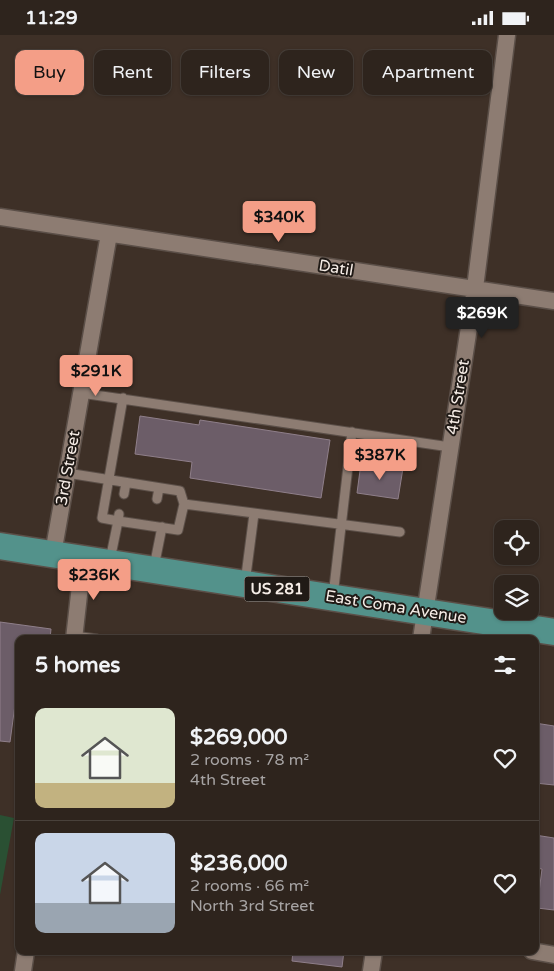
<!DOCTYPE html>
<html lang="en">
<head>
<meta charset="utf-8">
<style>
	:root { --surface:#2e241d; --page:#362c26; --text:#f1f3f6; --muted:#a7a4a4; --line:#49413b; --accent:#f49e87 }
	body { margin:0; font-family:"Varela Round",sans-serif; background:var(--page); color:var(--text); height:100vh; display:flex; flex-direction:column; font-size:19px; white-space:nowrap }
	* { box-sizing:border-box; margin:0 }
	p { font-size:16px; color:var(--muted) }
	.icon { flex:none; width:28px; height:28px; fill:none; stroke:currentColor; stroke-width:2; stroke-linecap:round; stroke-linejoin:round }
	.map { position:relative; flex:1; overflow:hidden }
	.drawer { position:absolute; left:15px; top:600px; width:524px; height:320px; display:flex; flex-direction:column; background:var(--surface); border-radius:10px; box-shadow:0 1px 4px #0004,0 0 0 1px var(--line) }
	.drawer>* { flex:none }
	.banner { position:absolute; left:15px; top:15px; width:525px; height:45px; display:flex; gap:10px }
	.tools { position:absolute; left:494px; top:485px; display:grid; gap:10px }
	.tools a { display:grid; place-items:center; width:45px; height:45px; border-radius:10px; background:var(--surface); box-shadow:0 1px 4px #0004,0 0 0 1px var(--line); font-size:25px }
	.price { position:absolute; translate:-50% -42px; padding:0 11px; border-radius:5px; background:var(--accent); color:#111; font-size:16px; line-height:32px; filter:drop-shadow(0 1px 2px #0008) }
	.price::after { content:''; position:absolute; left:50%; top:30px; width:15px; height:11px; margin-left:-8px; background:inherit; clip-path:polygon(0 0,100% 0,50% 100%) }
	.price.current { background:#222; color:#fff }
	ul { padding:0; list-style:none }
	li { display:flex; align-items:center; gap:15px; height:125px; padding:0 20px }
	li+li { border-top:1px solid var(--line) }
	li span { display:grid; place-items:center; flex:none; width:140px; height:100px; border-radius:10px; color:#555 }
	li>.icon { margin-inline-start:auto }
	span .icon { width:60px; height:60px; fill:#fffc; stroke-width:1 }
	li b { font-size:21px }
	h2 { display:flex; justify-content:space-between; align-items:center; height:60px; padding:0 20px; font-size:21px }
	.chip { padding:0 18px; border-radius:10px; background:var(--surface); box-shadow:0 1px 4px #0004,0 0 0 1px var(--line); font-size:18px; line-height:45px }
	.chip.current { background:var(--accent); color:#111 }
	.status { display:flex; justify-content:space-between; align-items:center; height:35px; padding:0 25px; background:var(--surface); direction:ltr }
	.status svg { height:14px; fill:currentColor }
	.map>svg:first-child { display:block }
</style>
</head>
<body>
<div class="status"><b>11:29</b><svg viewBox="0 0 49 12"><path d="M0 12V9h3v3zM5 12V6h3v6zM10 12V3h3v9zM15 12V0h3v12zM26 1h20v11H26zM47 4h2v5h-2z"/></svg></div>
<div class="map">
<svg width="554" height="936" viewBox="0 0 554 936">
	<rect width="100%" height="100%" fill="#3e3027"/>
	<path fill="#2a5033" d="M0,780L14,783L0,860Z"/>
	<path fill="#6c5d68" stroke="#8f7f8a" d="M140,381L199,390L200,385L330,405L321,463L190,443L192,427L135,419Z
		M361,428L403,433L398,464L357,458Z
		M0,587L51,594L50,604H19V640L10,707L0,706Z
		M535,688L554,691V750L535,748Z
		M535,800L554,803V875L537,873L542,834L535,833Z
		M293,916H344L342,932L292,926Z"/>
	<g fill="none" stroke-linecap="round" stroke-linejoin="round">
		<defs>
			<path id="lane" d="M81,358L450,412
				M67,438L180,456L184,469L400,497
				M124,459L126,448
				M157,464L159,453
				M119,479L118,486L102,483L123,363
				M110,525L118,486L178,495L184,469
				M154,532L162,492
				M245,548L254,479
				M333,561L352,397
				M74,601L97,604"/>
			<path id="street" d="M0,182L554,266
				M53,519L109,199
				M74,604L83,524
				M421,604L475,253L507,0
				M532,916L554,920
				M23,936L26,916
				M371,936L374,916"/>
			<path id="primary" d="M0,511L554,597"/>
		</defs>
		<use href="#lane" stroke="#5b4f48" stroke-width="11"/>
		<use href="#street" stroke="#5b4f48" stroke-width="19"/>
		<use href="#primary" stroke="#5b4f48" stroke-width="29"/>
		<use href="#lane" stroke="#8d7c72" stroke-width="9"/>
		<use href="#street" stroke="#8d7c72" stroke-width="16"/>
		<use href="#primary" stroke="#53928b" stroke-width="26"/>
	</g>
	<g text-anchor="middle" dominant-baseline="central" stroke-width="4" stroke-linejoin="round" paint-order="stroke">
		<rect fill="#201a16" stroke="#b6aea8" stroke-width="1" x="244.5" y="541.5" width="65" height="25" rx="4"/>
		<g font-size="15" font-weight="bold" fill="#f6ede7">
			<text x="277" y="554">US 281</text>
		</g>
		<g font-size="16" fill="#f6ede7" stroke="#201a16">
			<text transform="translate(336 233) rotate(9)">Datil</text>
			<text transform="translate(458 362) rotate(-81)">4th Street</text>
			<text transform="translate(68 433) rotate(-80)">3rd Street</text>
			<text transform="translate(396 572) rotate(9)">East Coma Avenue</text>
		</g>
	</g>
</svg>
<div class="tools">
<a><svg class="icon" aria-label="locate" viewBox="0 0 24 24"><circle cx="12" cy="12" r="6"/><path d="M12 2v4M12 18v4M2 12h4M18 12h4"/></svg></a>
<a><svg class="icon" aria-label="layers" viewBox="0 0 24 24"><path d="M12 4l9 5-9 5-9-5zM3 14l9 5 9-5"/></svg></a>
</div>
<b class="price" style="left:279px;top:208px">$340K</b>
<b class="price current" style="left:482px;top:304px">$269K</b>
<b class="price" style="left:96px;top:362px">$291K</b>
<b class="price" style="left:380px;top:446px">$387K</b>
<b class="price" style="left:94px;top:566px">$236K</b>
<div class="banner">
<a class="chip current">Buy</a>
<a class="chip">Rent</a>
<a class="chip">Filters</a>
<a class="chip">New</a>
<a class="chip">Apartment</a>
</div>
<section class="drawer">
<h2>5 homes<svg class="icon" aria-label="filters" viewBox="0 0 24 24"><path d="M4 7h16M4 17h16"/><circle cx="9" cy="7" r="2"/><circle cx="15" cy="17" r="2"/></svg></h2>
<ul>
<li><span style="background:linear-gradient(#dfe7d0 75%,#c2b280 0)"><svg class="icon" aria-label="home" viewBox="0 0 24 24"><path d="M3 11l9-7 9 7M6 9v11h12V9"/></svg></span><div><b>$269,000</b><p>2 rooms · 78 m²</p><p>4th Street</p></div><svg class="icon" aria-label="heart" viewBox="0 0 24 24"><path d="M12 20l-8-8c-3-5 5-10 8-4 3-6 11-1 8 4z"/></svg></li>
<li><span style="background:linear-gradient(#c9d6e8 70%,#9aa5b1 0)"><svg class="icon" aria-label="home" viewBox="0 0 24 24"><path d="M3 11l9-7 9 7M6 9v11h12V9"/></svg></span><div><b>$236,000</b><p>2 rooms · 66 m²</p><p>North 3rd Street</p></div><svg class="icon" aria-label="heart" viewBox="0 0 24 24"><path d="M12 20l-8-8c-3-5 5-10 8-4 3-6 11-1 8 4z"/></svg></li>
</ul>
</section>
</div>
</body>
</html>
